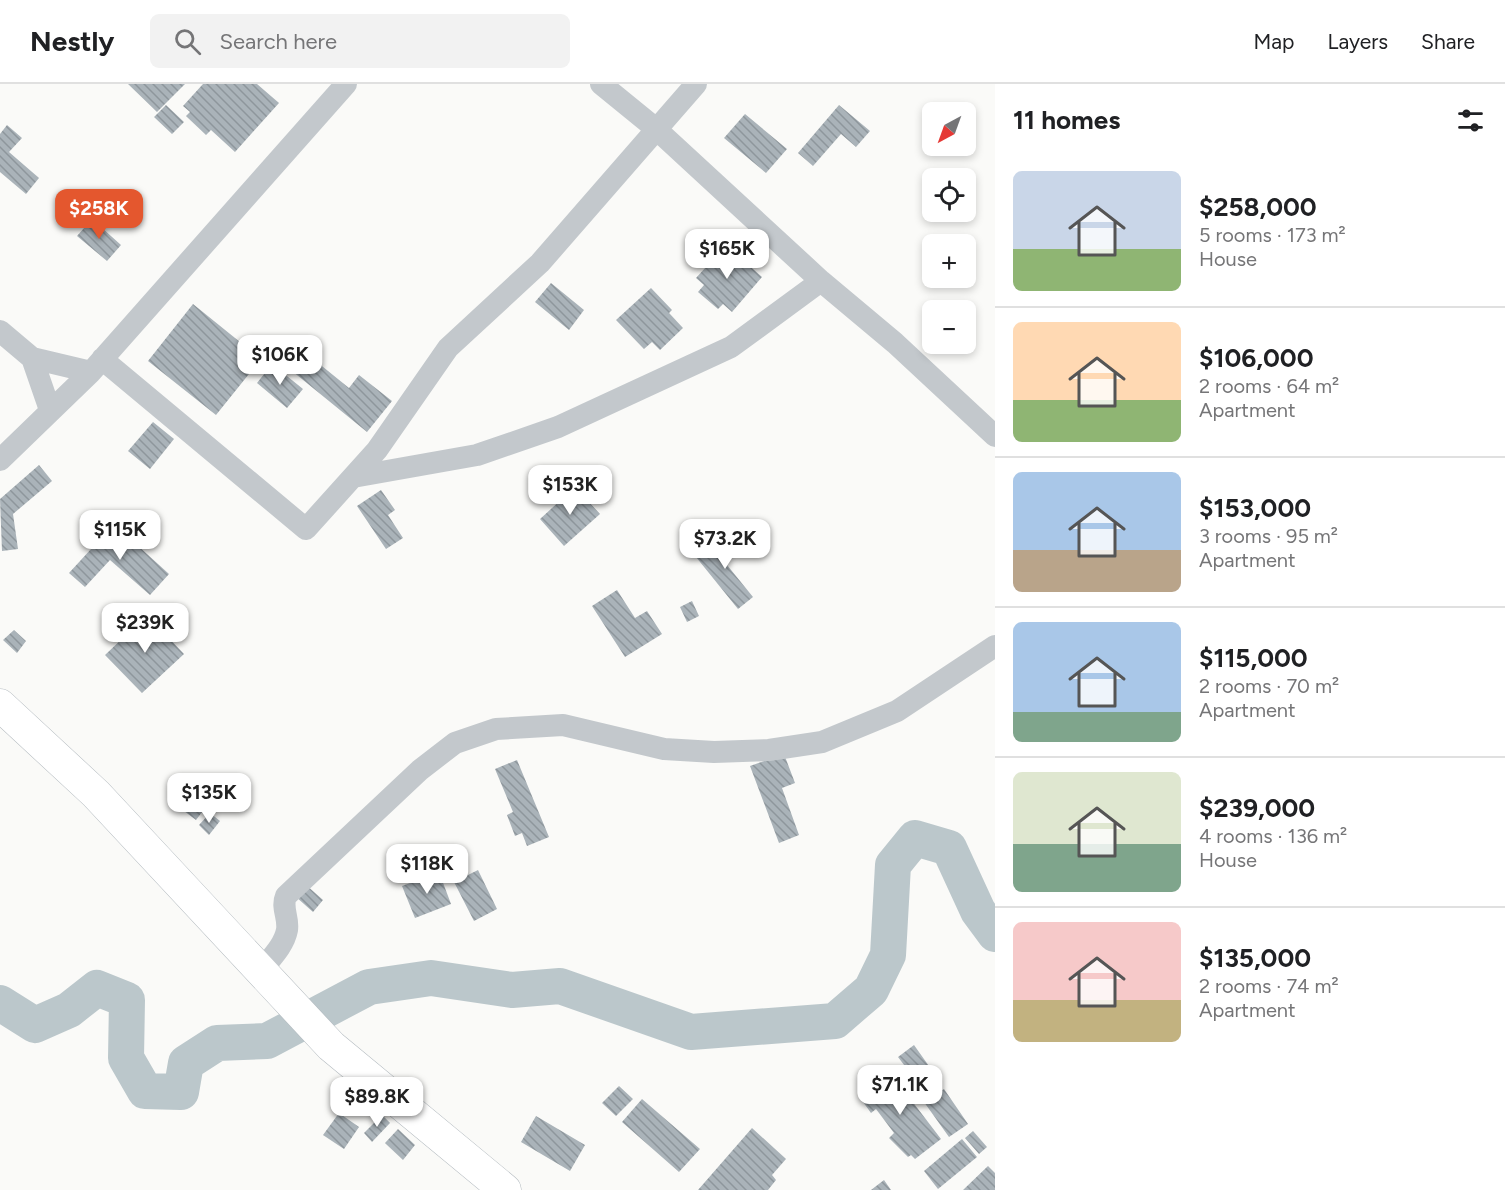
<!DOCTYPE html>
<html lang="en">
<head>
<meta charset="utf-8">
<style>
	:root { --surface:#fff; --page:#f2f2f2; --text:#202124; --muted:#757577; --line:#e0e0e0; --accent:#e4572e }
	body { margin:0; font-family:Figtree,sans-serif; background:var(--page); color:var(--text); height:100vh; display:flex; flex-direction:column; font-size:22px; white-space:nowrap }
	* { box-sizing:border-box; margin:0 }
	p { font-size:20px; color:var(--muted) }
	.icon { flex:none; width:33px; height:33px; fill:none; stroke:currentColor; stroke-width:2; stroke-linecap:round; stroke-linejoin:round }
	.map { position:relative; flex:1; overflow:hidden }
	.side { display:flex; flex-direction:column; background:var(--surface); width:510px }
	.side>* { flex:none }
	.needle { width:39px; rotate:221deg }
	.fabs { position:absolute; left:922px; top:18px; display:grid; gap:12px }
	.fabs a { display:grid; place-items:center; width:54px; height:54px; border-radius:9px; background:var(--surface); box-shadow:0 3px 9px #0003; font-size:30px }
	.price { position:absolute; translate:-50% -51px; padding:0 14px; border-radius:12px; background:#fff; color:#222; font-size:20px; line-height:39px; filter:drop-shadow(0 2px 3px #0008) }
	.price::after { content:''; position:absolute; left:50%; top:36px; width:18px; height:14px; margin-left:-9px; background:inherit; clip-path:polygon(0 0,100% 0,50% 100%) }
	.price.on { background:var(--accent); color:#fff }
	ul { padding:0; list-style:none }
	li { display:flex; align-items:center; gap:18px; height:150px; padding:0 18px }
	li+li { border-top:2px solid var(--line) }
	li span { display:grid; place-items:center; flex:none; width:168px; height:120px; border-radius:9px; color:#555 }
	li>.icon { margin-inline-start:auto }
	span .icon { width:72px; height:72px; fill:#fffc; stroke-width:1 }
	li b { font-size:26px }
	h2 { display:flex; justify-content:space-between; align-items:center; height:72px; padding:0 18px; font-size:26px }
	header { display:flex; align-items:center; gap:36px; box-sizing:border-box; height:84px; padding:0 30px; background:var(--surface); border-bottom:2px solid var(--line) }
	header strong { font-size:28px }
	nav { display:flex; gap:33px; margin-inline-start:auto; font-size:21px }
	.search { width:420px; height:54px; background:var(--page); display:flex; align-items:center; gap:15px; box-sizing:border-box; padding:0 21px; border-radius:9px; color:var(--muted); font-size:22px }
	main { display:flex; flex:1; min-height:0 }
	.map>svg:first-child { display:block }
</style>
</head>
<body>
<header>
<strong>Nestly</strong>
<div class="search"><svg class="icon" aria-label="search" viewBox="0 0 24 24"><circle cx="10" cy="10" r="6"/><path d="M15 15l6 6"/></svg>Search here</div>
<nav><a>Map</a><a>Layers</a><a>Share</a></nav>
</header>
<main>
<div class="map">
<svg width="995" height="1106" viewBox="0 0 995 1106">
	<defs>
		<pattern id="building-back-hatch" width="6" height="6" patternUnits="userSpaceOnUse" patternTransform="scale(1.5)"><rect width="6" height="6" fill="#aab3b9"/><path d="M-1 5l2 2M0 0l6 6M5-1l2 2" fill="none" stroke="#8e969c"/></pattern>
	</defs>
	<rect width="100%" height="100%" fill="#fafaf8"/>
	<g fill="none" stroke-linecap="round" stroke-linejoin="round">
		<path stroke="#bbc7cb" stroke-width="36" d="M0,919L35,941L69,926L97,904L127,916L126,974L145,1007L181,1008L186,979L217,959L267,957L369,903L431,894L512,906L560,902L691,948L835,937L871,906L888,871L893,781L915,754L949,764L978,827L995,850"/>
	</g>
	<path fill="url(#building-back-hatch)" d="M128,0H185L157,28Z
		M203,0H257L279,19L235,68L211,46L206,51L186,32L190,28L183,22Z
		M166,21L184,38L172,50L154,33Z
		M839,21L870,47L856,63L841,50L813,82L798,69Z
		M745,30L787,65L766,89L724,54Z
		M7,41L22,54L9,68L39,94L26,110L0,88V50Z
		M104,123L116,134L108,143L96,133Z
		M92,135L121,161L107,177L77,152Z
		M726,161L762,193L732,228L723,220L718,225L698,208L704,201L696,194Z
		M551,199L584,226L569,246L535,218Z
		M651,204L672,226L669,229L683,244L660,266L652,258L644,265L616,236Z
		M193,220L261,275L216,331L148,277Z
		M296,261L349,304L359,291L392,317L367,348L281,278Z
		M272,280L303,305L287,324L257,299Z
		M153,338L174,355L150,385L128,367Z
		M39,381L52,397L13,430L18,465L2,467L0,415Z
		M575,403L600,430L564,462L540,435Z
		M381,406L395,426L388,431L403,454L386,465L357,422Z
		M114,440L169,490L150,511L110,476L85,503L69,489Z
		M728,448L740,462L723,476L753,513L738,525L696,473Z
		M617,506L635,534L647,527L662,550L625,573L592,522Z
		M692,517L699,532L687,538L680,523Z
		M147,531L184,570L142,609L105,571Z
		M14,546L26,557L17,569L3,556Z
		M784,670L795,699L782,704L799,751L779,759L750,682Z
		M517,676L549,753L527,762L522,749L515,752L507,731L513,728L495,685Z
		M194,715L205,724L196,736L184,727Z
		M210,729L220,737L209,751L199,741Z
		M478,786L497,825L474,837L454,798Z
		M439,788L451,820L415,834L402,802Z
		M305,800L323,816L313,828L295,812Z
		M914,961L936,992L928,997L936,1010L944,1005L968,1040L949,1053L924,1018L928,1015L920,1002L898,973Z
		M889,987L941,1055L915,1075L911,1071L908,1073L889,1054L894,1049L876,1025L871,1029L858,1011Z
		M619,1002L633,1015L616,1032L602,1019Z
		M642,1015L700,1065L679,1088L622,1038Z
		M339,1029L359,1043L344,1065L323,1051Z
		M382,1031L390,1039L372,1058L364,1049Z
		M536,1032L585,1061L570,1087L521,1058Z
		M752,1044L786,1075L772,1091L776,1096L768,1106H698Z
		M398,1045L415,1061L403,1076L385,1059Z
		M973,1047L987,1063L979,1070L965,1054Z
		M962,1055L977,1073L938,1105L924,1087Z
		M988,1082L995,1089V1106H963Z
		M884,1096L891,1106H871Z"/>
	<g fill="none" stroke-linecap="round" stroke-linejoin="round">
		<defs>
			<path id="secondary" d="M0,621L96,710L331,962L505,1106"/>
		</defs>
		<use href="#secondary" stroke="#b3babf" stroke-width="33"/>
		<path stroke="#c3c8cc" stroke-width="22" d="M601,0L655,44L821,197
			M0,247L32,274L91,288
			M32,274L50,326
			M102,275L306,445L377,366L448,264L540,179L696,0
			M0,376L91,288L346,0
			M353,393L477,371L558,343L731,263L821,197L895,259L995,352
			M260,888C270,875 284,862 287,846C289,833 281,824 286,812L420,686L455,659L496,645L563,641L664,665L714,668L769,666L822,658L897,627L995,562"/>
		<use href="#secondary" stroke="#fff" stroke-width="32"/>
	</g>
</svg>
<div class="fabs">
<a><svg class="needle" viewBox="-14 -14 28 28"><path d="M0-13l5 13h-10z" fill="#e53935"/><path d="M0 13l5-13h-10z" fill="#757577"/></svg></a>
<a><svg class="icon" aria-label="locate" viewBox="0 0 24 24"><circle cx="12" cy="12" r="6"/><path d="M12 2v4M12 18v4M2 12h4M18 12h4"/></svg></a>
<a>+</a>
<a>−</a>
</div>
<b class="price on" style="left:99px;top:156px">$258K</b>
<b class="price" style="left:727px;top:196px">$165K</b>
<b class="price" style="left:280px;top:302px">$106K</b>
<b class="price" style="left:570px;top:432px">$153K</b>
<b class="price" style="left:120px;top:477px">$115K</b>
<b class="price" style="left:725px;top:486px">$73.2K</b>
<b class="price" style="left:145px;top:570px">$239K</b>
<b class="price" style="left:209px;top:740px">$135K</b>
<b class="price" style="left:427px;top:811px">$118K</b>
<b class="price" style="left:900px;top:1032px">$71.1K</b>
<b class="price" style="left:377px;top:1044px">$89.8K</b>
</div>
<section class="side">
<h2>11 homes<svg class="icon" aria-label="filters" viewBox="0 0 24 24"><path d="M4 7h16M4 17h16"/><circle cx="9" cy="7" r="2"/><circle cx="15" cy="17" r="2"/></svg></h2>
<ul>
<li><span style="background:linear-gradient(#c9d6e8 65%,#8fb573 0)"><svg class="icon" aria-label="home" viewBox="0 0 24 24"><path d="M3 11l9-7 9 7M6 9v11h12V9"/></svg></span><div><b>$258,000</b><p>5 rooms · 173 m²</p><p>House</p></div></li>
<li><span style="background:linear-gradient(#ffd9b3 65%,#8fb573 0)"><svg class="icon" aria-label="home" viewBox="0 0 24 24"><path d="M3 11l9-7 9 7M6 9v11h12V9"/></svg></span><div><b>$106,000</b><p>2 rooms · 64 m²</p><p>Apartment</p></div></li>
<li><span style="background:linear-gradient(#a9c7e8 65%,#b9a48a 0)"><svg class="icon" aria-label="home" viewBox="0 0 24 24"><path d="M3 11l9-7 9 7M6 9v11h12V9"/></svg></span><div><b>$153,000</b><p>3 rooms · 95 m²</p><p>Apartment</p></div></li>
<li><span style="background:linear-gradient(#a9c7e8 75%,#7fa58c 0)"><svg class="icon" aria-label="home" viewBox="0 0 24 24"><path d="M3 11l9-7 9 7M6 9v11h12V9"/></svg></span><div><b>$115,000</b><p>2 rooms · 70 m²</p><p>Apartment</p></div></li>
<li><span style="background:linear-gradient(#dfe7d0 60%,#7fa58c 0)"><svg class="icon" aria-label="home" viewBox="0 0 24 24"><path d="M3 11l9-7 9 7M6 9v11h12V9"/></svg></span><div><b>$239,000</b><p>4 rooms · 136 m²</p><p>House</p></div></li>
<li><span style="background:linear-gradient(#f6c9c9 65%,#c2b280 0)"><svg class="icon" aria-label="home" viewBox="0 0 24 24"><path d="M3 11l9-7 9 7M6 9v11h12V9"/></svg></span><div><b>$135,000</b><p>2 rooms · 74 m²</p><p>Apartment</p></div></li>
</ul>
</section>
</main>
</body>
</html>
